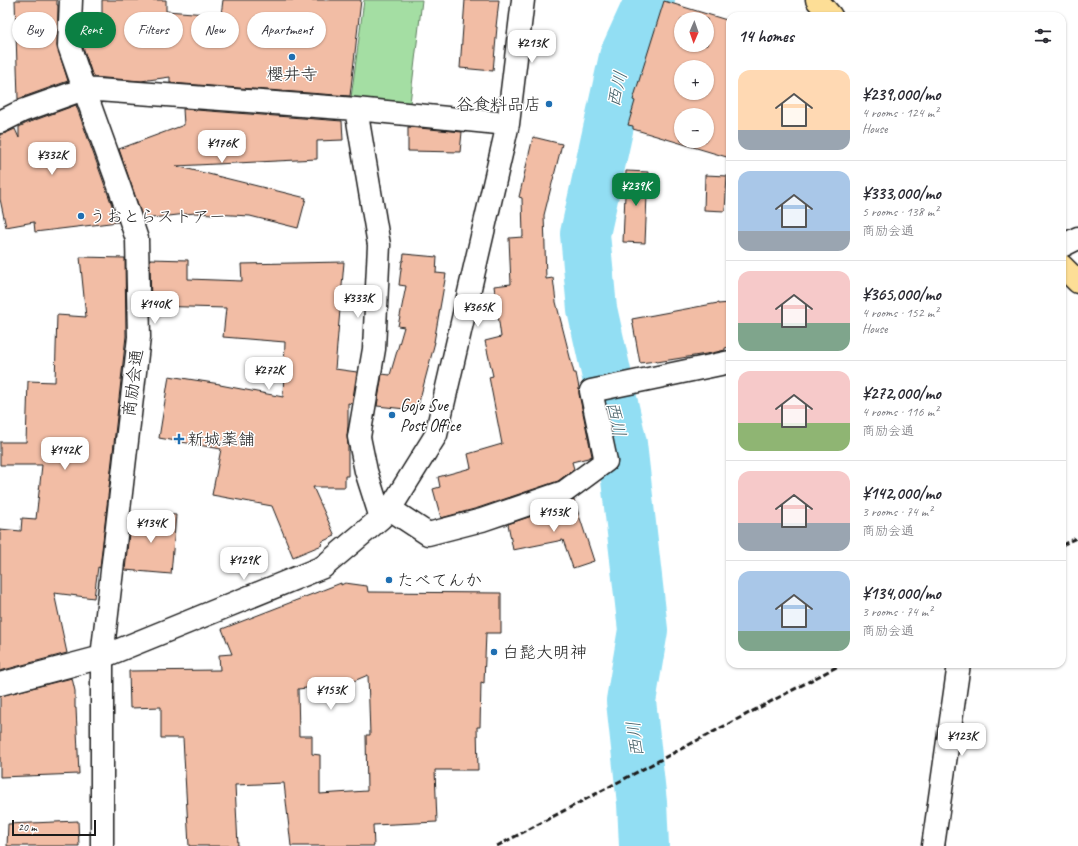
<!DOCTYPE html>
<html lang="en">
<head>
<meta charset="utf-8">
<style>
	:root { --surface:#fff; --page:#f2f2f3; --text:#2b2b33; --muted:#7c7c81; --line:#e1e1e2; --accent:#0b8043 }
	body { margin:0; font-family:Caveat,"Klee One",sans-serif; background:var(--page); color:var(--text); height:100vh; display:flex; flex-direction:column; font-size:15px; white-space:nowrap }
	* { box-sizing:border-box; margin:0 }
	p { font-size:13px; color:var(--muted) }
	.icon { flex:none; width:22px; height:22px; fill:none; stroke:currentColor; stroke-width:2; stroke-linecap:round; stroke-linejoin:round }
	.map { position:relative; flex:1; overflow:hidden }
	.drawer { position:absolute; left:726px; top:12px; width:340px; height:656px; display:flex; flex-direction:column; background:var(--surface); border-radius:12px; box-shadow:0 1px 3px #0004 }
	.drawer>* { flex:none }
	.banner { position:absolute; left:12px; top:12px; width:380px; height:36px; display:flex; gap:8px }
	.needle { width:26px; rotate:182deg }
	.fabs { position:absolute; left:674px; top:12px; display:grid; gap:8px }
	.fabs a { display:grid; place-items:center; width:40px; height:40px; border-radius:50%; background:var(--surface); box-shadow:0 1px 3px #0004; font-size:20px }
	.scale { position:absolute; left:12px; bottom:10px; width:84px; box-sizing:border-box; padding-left:4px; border:2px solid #1c1c1c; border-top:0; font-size:11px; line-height:14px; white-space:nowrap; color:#1c1c1c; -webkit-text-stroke:3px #fff; paint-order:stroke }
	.price { position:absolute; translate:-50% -34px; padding:0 9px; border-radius:8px; background:#fff; color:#222; font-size:13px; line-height:26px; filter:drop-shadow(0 1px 2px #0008) }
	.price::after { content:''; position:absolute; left:50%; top:24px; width:12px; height:9px; margin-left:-6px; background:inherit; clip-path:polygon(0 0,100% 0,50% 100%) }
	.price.active { background:var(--accent); color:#fff }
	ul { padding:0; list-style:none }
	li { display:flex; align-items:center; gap:12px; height:100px; padding:0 12px }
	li+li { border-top:1px solid var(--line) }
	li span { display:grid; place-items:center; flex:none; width:112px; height:80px; border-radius:12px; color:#555 }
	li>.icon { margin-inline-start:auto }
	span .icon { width:48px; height:48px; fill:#fffc; stroke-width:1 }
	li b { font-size:17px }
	h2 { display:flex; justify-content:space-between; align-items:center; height:48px; padding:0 12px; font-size:17px }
	.pill { padding:0 14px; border-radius:18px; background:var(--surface); box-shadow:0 1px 3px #0004; font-size:14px; line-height:36px }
	.pill.active { background:var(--accent); color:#fff }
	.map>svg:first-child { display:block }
</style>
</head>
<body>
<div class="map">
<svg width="1078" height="846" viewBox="0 0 1078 846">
	<rect width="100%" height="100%" fill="#fff"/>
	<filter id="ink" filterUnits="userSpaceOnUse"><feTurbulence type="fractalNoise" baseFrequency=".025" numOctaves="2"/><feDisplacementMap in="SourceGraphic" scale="8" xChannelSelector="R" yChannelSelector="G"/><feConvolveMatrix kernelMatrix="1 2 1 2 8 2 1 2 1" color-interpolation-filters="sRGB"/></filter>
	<g filter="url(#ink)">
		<path fill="#a4dea3" stroke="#607d60" d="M364,0H422L410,103L351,98Z"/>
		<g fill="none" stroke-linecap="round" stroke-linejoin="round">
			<path stroke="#92def3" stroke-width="50" d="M644,846L642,803L631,701L643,630L622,444L592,309L585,234L624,57L650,0"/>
		</g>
		<path fill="#f2bda5" stroke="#1c1c1c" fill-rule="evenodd" d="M15,0H57V5H58L57,46L68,81L18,99Z
			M102,0H166V11L221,15L223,0H361L350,96L170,83V77L141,81L93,77L82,44V25L102,23Z
			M465,0H499L496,27H497L493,71L460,68Z
			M664,1L730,21V158L633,129V126L628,125L635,101L633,100ZM681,19H707V45H681ZM681,67H707V93H681ZM681,115H707V141H681Z
			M76,105L118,222L35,232L34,222L6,227L0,199V134L6,133L15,129L19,138V127L27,123Z
			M183,109L342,121L343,140L317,141V159L176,166L306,198L298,228L250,216L195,213L143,219L119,149L184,125Z
			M408,127L462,132L460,152L408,151Z
			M533,137L562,144L544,215L546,279L553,278L556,302L574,373H576L579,388V394L592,456L588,458L572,462L574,469L558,481L478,508L441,518L433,489L440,487L438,477L471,468L468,454L502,444L489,377L493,376L485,341L501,337L494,286L511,284L509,238L523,237L522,198L519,197Z
			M626,171L648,172L645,243L623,242Z
			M705,175L727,176L725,211L704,210Z
			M404,254L437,257L436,273L446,274L434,342H435L418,406L416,405L415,410L377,406L382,374L390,375L404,327L398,326L406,286L399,285L402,261H403Z
			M80,257L125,258L126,336L100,568L98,567L94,598L54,593L67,653L0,671V529L21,531L22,518L36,519L42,465H0V442H26L28,381L55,382L57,315L86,317Z
			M150,259L188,260V279L242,281L241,264L344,262L335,369L357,372L352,404L348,403V426L347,435L348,446V476H345V487H313L335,536L321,542L322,545L293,557L272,506L212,495L221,449L159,438L169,376L220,384V385L283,397L285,342L223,337L226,308L151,306Z
			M718,303V304L730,303V347L725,348V350L712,353L657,362L656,361L640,363L632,319Z
			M574,500L594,561L573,568L563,540L513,550L508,524L568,504Z
			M148,513L176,515L171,574L125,570L131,515L147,517Z
			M341,583V585L345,583L367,586L368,592L501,593V633H486L484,683L481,682L480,727H477L478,770H435L437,822L373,825L374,846H291L284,783L235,785L238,846H189L183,738H161V707L130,708L129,671L220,670L219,655L232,654L222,629ZM368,675L370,735H366L367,791L320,794V755L312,754V736H299L298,689L349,683Z
			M72,678L75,691V708H76L79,774L0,777V696Z
			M78,821L79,846H7L8,824Z"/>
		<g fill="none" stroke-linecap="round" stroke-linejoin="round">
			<defs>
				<path id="minor" d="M71,0L69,46L84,89L119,186L137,239L139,337L102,657
					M356,109L379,245L374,349L359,437L366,471L381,518
					M0,122L22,111L84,89L356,109L508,124
					M1062,246L1078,238
					M390,509L428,534L482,520L564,492L606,461L591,391L730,362
					M0,684L102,657L323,567L381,518L390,509L436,435L508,124L523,0
					M933,846L959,664"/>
				<path id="tertiary" d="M102,846V657"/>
				<path id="trunk" d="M817,0L831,16
					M1062,266L1078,282"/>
			</defs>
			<use href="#minor" stroke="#1c1c1c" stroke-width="25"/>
			<use href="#tertiary" stroke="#1c1c1c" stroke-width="25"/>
			<use href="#trunk" stroke="#1c1c1c" stroke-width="25"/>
			<use href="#minor" stroke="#fff" stroke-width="22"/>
			<use href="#tertiary" stroke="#fff" stroke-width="22"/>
			<use href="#trunk" stroke="#fdde96" stroke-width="22"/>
			<path stroke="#1c1c1c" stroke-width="3" stroke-dasharray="6 3" stroke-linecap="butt" d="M1062,545L1078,537
				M497,846L842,664"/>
		</g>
	</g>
	<g fill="#1f6fb2" stroke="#fff" stroke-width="1.5">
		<circle cx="292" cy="57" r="4"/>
		<circle cx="549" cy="104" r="4"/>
		<circle cx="81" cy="216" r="4"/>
		<circle cx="392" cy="415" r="4"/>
		<path d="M177 433h4v4h4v4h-4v4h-4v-4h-4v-4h4z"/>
		<circle cx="389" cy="580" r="4"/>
		<circle cx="494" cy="652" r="4"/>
	</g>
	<g text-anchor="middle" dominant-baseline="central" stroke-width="3" stroke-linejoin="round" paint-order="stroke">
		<g font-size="17" fill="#1c1c1c" stroke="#fff" text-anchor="start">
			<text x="292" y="74" text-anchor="middle">櫻井寺</text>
			<text x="541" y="104" text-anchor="end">谷食料品店</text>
			<text x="89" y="216">うおとらストアー</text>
			<text x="400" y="405">Gojo Sue<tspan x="400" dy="20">Post Office</tspan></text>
			<text x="187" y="439">新城薬舗</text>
			<text x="397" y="580">たべてんか</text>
			<text x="502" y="652">白髭大明神</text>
		</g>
		<g font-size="17" fill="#1c1c1c" stroke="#fff">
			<text transform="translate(133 383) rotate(-83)">商励会通</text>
		</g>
		<g font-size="18" font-style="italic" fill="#456067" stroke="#fff">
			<text transform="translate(617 89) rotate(-77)">西川</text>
			<text transform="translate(616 419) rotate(78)">西川</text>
			<text transform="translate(635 739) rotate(-97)">西川</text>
		</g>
	</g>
</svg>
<div class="fabs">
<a><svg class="needle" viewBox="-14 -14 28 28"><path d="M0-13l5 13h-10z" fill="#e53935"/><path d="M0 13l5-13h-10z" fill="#7c7c81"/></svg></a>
<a>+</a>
<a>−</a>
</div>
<div class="scale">20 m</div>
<b class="price" style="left:532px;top:64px">¥213K</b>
<b class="price" style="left:222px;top:164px">¥176K</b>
<b class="price" style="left:52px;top:176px">¥332K</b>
<b class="price active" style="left:636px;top:207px">¥239K</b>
<b class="price" style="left:358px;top:319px">¥333K</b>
<b class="price" style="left:155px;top:325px">¥140K</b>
<b class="price" style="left:478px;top:328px">¥365K</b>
<b class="price" style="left:269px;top:391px">¥272K</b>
<b class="price" style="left:65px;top:471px">¥142K</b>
<b class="price" style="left:554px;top:533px">¥153K</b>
<b class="price" style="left:151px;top:544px">¥134K</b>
<b class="price" style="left:244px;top:581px">¥129K</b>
<b class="price" style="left:331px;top:711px">¥153K</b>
<b class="price" style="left:962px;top:757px">¥123K</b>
<div class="banner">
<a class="pill">Buy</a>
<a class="pill active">Rent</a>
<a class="pill">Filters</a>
<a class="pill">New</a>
<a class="pill">Apartment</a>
</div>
<section class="drawer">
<h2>14 homes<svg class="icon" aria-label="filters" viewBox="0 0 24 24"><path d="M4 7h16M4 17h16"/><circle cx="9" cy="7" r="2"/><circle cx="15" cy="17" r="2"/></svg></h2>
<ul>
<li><span style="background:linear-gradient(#ffd9b3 75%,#9aa5b1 0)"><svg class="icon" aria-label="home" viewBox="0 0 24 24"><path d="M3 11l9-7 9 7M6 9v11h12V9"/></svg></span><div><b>¥239,000/mo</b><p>4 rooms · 124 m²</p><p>House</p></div></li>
<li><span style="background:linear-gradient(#a9c7e8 75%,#9aa5b1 0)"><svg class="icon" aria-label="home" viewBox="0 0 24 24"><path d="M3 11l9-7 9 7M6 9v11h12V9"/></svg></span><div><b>¥333,000/mo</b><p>5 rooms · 138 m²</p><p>商励会通</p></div></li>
<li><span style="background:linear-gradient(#f6c9c9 65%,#7fa58c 0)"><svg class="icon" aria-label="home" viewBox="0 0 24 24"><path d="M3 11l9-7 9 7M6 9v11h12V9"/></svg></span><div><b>¥365,000/mo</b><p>4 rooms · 152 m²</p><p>House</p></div></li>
<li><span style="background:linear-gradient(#f6c9c9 65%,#8fb573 0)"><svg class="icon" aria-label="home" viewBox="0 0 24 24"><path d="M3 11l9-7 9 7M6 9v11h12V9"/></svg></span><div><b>¥272,000/mo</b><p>4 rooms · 116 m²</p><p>商励会通</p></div></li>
<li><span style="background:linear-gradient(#f6c9c9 65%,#9aa5b1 0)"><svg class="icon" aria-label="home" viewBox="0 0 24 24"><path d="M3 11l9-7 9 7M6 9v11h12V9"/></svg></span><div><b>¥142,000/mo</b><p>3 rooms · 74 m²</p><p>商励会通</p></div></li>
<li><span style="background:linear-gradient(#a9c7e8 75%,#7fa58c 0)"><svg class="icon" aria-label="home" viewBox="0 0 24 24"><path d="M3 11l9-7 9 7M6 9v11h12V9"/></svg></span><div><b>¥134,000/mo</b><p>3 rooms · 74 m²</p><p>商励会通</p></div></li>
</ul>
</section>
</div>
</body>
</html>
